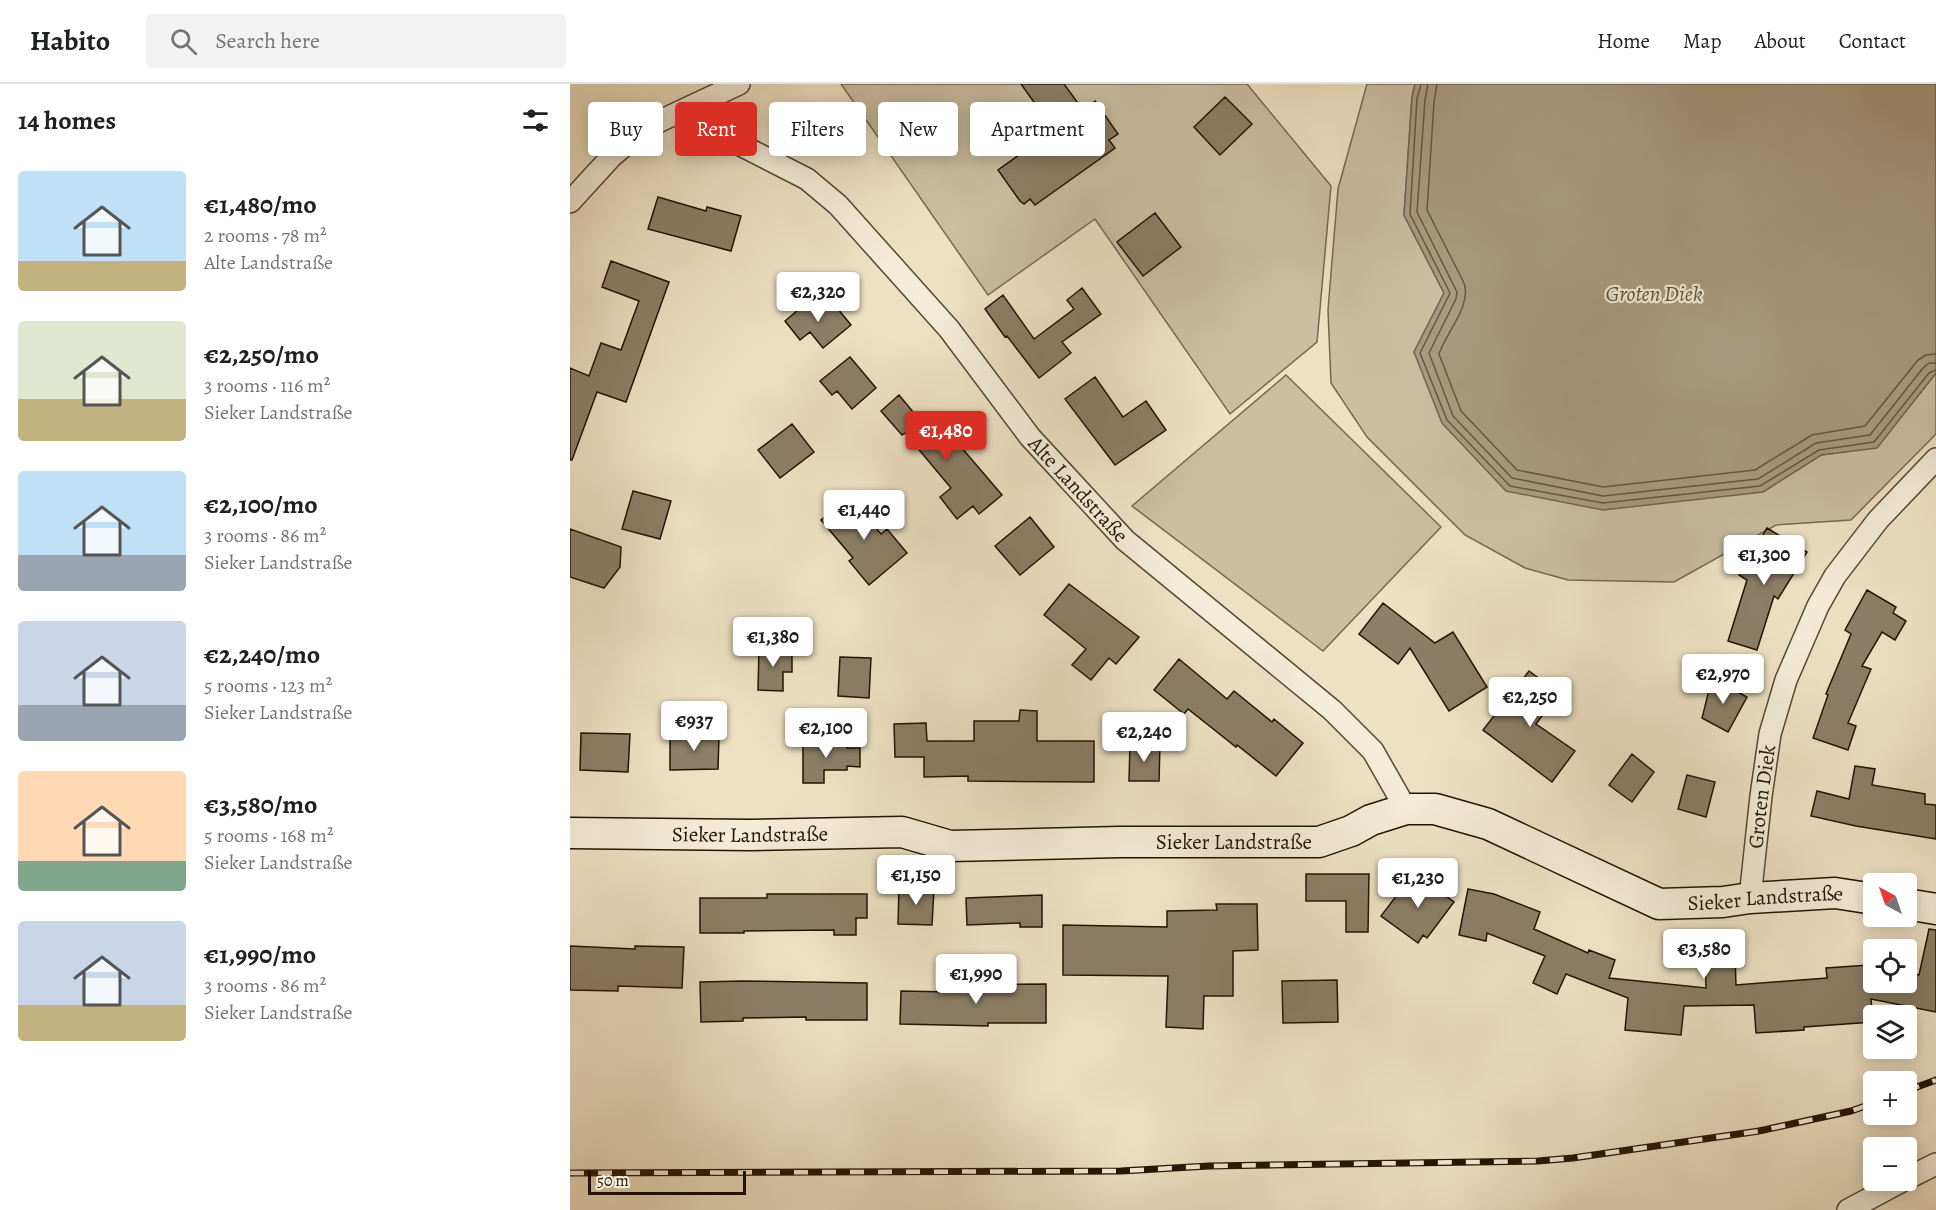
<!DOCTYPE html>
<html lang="en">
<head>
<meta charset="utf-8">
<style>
	:root { --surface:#fff; --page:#f2f2f2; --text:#202124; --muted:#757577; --line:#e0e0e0; --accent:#d93025 }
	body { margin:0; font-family:Alegreya,serif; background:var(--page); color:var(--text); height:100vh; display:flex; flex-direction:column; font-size:22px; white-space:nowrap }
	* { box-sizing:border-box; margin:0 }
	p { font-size:20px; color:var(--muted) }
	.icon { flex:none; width:33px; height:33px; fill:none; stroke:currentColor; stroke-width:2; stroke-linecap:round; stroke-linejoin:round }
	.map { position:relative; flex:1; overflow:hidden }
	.side { display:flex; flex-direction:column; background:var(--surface); width:570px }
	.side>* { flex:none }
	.banner { position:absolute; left:18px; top:18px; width:570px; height:54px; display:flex; gap:12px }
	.needle { width:39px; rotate:320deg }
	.buttons { position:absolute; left:1293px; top:789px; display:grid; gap:12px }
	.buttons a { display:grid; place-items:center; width:54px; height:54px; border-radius:6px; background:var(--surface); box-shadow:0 3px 15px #0003; font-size:30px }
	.scale { position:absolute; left:18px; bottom:15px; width:158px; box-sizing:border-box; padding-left:6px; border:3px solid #221303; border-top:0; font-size:16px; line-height:21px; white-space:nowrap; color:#221303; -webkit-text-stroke:4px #f3ecd8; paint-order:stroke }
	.price { position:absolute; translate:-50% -51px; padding:0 14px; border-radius:6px; background:#fff; color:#222; font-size:20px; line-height:39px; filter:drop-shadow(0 2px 3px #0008) }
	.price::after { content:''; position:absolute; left:50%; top:36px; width:18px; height:14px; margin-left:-9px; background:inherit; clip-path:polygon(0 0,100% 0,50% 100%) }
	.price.on { background:var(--accent); color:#fff }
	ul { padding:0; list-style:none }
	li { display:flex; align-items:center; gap:18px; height:150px; padding:0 18px }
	li span { display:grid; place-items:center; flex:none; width:168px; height:120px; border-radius:6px; color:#555 }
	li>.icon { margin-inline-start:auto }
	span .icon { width:72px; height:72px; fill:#fffc; stroke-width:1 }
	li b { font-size:26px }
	h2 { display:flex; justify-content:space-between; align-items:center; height:72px; padding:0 18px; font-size:26px }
	.chip { padding:0 21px; border-radius:6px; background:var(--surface); box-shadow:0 3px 15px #0003; font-size:21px; line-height:54px }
	.chip.on { background:var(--accent); color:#fff }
	header { display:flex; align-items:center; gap:36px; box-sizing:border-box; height:84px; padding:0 30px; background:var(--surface); border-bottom:2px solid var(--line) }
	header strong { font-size:28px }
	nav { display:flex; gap:33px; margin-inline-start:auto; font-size:21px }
	.search { width:420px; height:54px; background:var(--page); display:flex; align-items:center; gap:15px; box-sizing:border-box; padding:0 21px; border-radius:6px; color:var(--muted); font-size:22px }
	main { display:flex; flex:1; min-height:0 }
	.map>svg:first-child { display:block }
</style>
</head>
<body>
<header>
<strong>Habito</strong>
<div class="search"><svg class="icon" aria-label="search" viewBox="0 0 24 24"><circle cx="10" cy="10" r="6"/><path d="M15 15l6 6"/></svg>Search here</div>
<nav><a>Home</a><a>Map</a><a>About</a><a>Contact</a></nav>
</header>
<main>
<section class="side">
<h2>14 homes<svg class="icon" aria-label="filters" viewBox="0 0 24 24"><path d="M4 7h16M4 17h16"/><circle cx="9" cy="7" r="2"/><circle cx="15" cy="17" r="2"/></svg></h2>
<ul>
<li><span style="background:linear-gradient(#bfe0f5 75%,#c2b280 0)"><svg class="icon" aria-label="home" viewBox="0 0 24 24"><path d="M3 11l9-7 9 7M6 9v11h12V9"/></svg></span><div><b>€1,480/mo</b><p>2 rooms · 78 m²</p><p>Alte Landstraße</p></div></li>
<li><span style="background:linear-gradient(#dfe7d0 65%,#c2b280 0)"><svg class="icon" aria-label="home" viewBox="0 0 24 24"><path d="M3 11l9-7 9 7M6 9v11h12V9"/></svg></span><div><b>€2,250/mo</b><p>3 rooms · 116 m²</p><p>Sieker Landstraße</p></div></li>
<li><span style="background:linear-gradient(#bfe0f5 70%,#9aa5b1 0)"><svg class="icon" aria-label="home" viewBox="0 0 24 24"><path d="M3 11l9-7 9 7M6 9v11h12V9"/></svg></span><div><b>€2,100/mo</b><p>3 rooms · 86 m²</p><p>Sieker Landstraße</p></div></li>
<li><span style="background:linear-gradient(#c9d6e8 70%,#9aa5b1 0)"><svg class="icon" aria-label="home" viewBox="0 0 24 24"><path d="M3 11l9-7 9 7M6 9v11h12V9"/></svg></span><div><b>€2,240/mo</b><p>5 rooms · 123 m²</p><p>Sieker Landstraße</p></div></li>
<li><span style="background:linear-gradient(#ffd9b3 75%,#7fa58c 0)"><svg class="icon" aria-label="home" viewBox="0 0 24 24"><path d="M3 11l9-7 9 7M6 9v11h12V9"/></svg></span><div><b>€3,580/mo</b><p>5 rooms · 168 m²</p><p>Sieker Landstraße</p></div></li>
<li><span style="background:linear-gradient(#c9d6e8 70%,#c2b280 0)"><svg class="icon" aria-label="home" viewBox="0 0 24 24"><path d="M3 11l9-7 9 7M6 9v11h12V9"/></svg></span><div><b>€1,990/mo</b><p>3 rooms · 86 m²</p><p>Sieker Landstraße</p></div></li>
</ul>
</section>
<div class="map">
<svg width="1366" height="1126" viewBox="0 0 1366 1126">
	<rect width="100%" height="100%" fill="#ede1c3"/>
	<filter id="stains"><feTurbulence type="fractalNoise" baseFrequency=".00333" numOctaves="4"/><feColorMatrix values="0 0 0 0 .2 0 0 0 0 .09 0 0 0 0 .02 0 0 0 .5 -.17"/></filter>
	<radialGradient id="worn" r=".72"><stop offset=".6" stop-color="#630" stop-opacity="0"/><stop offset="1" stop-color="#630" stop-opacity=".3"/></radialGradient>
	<path fill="#cabea2" stroke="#766852" stroke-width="1.5" d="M271,0H677L761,102L747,258L660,330L525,135L418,211Z
		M797,0H845L842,13L834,131L874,209L844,268L1193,408L1251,371L1307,363L1366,289V350L1281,436L1206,441L1104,498L998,496L955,484L895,451L797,353L761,299L758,226L768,105Z
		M716,291L871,443L753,567L562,422Z"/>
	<path fill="#a89b82" stroke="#72654f" stroke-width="1.5" d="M845,0H1366V289L1307,364L1251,371L1193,408L1033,426L936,407L872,339L844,268L874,209L834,131L842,13Z"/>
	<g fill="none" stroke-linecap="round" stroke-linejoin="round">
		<path stroke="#655742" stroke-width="1.5" d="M851,0L847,15L840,130L880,209L850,269L877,336L940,402L1033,419L1190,402L1249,366L1304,358L1359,289L1366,286
			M858,0L855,16L847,128L887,208L886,215L859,269L883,332L942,394L1033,412L1188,395L1246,359L1300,351L1353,284L1359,279H1366
			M867,0L864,18L857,126L894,199C902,221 876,249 869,270L891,327L947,386L1033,403L1185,386L1242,351L1295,342L1348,276L1356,271L1366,270"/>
	</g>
	<path fill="#8c7e67" stroke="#221303" stroke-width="1.5" d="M451,0H494L513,26L525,17L548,50L539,56L545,64L465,121L460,115L454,120L450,117L428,86L484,46Z
		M655,13L682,40L650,71L624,43Z
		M88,113L136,127L137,123L171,132L161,167L78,145Z
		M585,129L611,163L573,192L547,158Z
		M41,177L99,198L56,318L27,308L2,376H0V284L19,292L31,259L51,266L69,217L32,203Z
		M512,204L531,230L492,258L501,269L469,294L437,252L435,253L415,225L433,211L464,255L504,225L497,216Z
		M241,215L251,228L263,219L281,241L253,264L240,248L230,256L215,237Z
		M280,273L306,304L282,325L267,307L262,311L250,297Z
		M525,293L553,333L576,317L596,346L545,381L495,315Z
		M329,311L363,352L374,343L432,411L409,430L403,422L387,435L370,413L381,404L335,349L332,351L311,327Z
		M222,340L244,368L210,394L188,366Z
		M63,407L101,417L90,455L52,445Z
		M279,413L311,450L317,445L337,469L299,501L279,477L283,474L251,436Z
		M460,433L484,463L450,491L425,462Z
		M1197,444L1237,468L1208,515L1204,512L1187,566L1158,557L1177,496L1169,491Z
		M0,445L51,463L50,483L34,504L0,493Z
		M499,500L569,553L546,580L539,574L521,596L502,581L516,565L474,531Z
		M1297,506L1326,523L1323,529L1336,537L1325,556L1312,548L1292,582L1301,585L1278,639L1286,642L1278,666L1243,654L1258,611L1256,610L1281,550L1275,546Z
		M813,519L865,559L883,548L917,603L879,627L840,564L828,580L789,550Z
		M189,563H213V571H222V588H213V607L188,606Z
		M270,573L301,574L299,614L268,612Z
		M609,575L657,615L664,607L702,638L704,635L733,659L706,692L667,661L666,663L618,625L614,630L584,606Z
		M959,587L989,609L966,640L1005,667L982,698L913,646Z
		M1142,594L1177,613L1158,648L1132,634Z
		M450,626L467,627V657H524V698L398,697V692L354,693V673H325L324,640L356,639L357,657H404V637H449Z
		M11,649L60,650L58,688L10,686Z
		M149,651L148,685L100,686V652Z
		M233,655H261V660H277V664H290V683L277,682V686H254V699H233Z
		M560,660L590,661L589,697H559Z
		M1062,670L1084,688L1062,718L1039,701Z
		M1285,682L1305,685L1302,701L1355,710V720L1366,721V755L1286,742L1241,732L1247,707L1279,715Z
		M1117,691L1145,698L1136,733L1108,725Z
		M736,790H799L798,848H776V817H736Z
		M847,791L884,818L857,854L853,851L848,859L811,832L833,803L837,806Z
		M329,804L364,805L362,841L328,840Z
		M898,805L924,810L970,828L964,845L1018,869L1019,866L1045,876L1039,894L1136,904L1135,872L1165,871L1166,901L1257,894L1256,884L1299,881L1300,898H1336V889L1349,891L1359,845L1366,846V928L1301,915L1303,938L1234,943V946L1186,949L1184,921L1114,922L1111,951L1055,946L1058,914L996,890L987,910L963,899L975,872L917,849L916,857L889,851Z
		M197,810H297V834H286V851H264V846L174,847V849H130V814H197Z
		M472,811V843H450V839L397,841L396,814Z
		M646,820H687L688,866L663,867V912H634L633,945L596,943L598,892L493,891V841L597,843V827L647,826Z
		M0,862L65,865V862L114,863L112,904L48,902V907L0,906Z
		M767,896L768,938L713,939L712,897Z
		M172,897L297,899V936H236V933L173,934V937L131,938L130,898Z
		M476,900V939H418V942L330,940L331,907L383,908V901Z"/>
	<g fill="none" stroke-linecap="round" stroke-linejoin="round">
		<defs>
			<g id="street">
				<path id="s1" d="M128,21L141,46L237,95L268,121L379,245L460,353L555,456L762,626L803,667L836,725"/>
				<path d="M0,118L42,72L75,44L169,0"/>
				<path id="s2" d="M1180,814L1191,712L1200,650L1216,596L1248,522L1265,492L1308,436L1366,375"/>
				<path d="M1336,1095L1366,1080"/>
				<path d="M1278,1126L1334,1096"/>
			</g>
			<g id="secondary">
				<path id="s3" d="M0,749L180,751L332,748L380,762L549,758H749L781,747L801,736L836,725H865L918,740L1089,820L1153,818L1180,814L1265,809L1304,815"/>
				<path d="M1336,820L1366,825"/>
			</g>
		</defs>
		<use href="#street" stroke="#554633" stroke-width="24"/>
		<use href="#secondary" stroke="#221303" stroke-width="33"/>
		<use href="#street" stroke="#f3ecd8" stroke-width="21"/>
		<use href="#secondary" stroke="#f3ecd8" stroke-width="30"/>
		<defs>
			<path id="rail" d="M1336,1007L1366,996
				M0,1089L551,1087L639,1082L968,1077L1003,1074L1189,1047L1281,1027L1304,1019"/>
		</defs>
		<use href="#rail" stroke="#221303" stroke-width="7"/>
		<use href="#rail" stroke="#f3ecd8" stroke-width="4.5" stroke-dasharray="14" stroke-linecap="butt"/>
	</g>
	<g text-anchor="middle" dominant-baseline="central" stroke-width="4.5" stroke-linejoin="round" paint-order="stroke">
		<g font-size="21" fill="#221303" stroke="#f3ecd8">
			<text stroke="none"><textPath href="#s1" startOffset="549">Alte Landstraße</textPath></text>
			<text stroke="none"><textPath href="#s2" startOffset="102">Groten Diek</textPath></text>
			<text stroke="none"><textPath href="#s3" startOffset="180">Sieker Landstraße</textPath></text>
			<text stroke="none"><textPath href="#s3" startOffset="666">Sieker Landstraße</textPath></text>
			<text stroke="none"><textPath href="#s3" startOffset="1224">Sieker Landstraße</textPath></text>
		</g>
		<g font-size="22" font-style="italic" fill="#5e503c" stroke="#f3ecd8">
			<text x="1084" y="210">Groten Diek</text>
		</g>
	</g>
	<rect width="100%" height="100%" filter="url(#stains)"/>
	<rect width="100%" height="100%" fill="url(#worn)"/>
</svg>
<div class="buttons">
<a><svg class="needle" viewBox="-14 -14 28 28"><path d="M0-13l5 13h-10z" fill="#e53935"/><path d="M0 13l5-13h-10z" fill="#757577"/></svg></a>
<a><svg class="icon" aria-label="locate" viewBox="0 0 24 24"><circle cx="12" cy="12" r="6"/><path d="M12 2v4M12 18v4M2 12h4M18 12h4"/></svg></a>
<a><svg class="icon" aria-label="layers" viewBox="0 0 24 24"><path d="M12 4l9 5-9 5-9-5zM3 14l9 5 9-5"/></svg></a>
<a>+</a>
<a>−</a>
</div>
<div class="scale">50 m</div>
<b class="price" style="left:248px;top:239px">€2,320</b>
<b class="price on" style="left:376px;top:378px">€1,480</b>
<b class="price" style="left:294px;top:457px">€1,440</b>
<b class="price" style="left:1194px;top:502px">€1,300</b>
<b class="price" style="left:203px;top:584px">€1,380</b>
<b class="price" style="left:1153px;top:621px">€2,970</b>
<b class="price" style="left:960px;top:644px">€2,250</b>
<b class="price" style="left:124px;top:668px">€937</b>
<b class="price" style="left:256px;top:675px">€2,100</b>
<b class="price" style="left:574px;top:679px">€2,240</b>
<b class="price" style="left:346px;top:822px">€1,150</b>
<b class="price" style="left:848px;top:825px">€1,230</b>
<b class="price" style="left:1134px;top:896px">€3,580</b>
<b class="price" style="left:406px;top:921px">€1,990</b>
<div class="banner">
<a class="chip">Buy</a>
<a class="chip on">Rent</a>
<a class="chip">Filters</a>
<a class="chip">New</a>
<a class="chip">Apartment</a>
</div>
</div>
</main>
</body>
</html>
